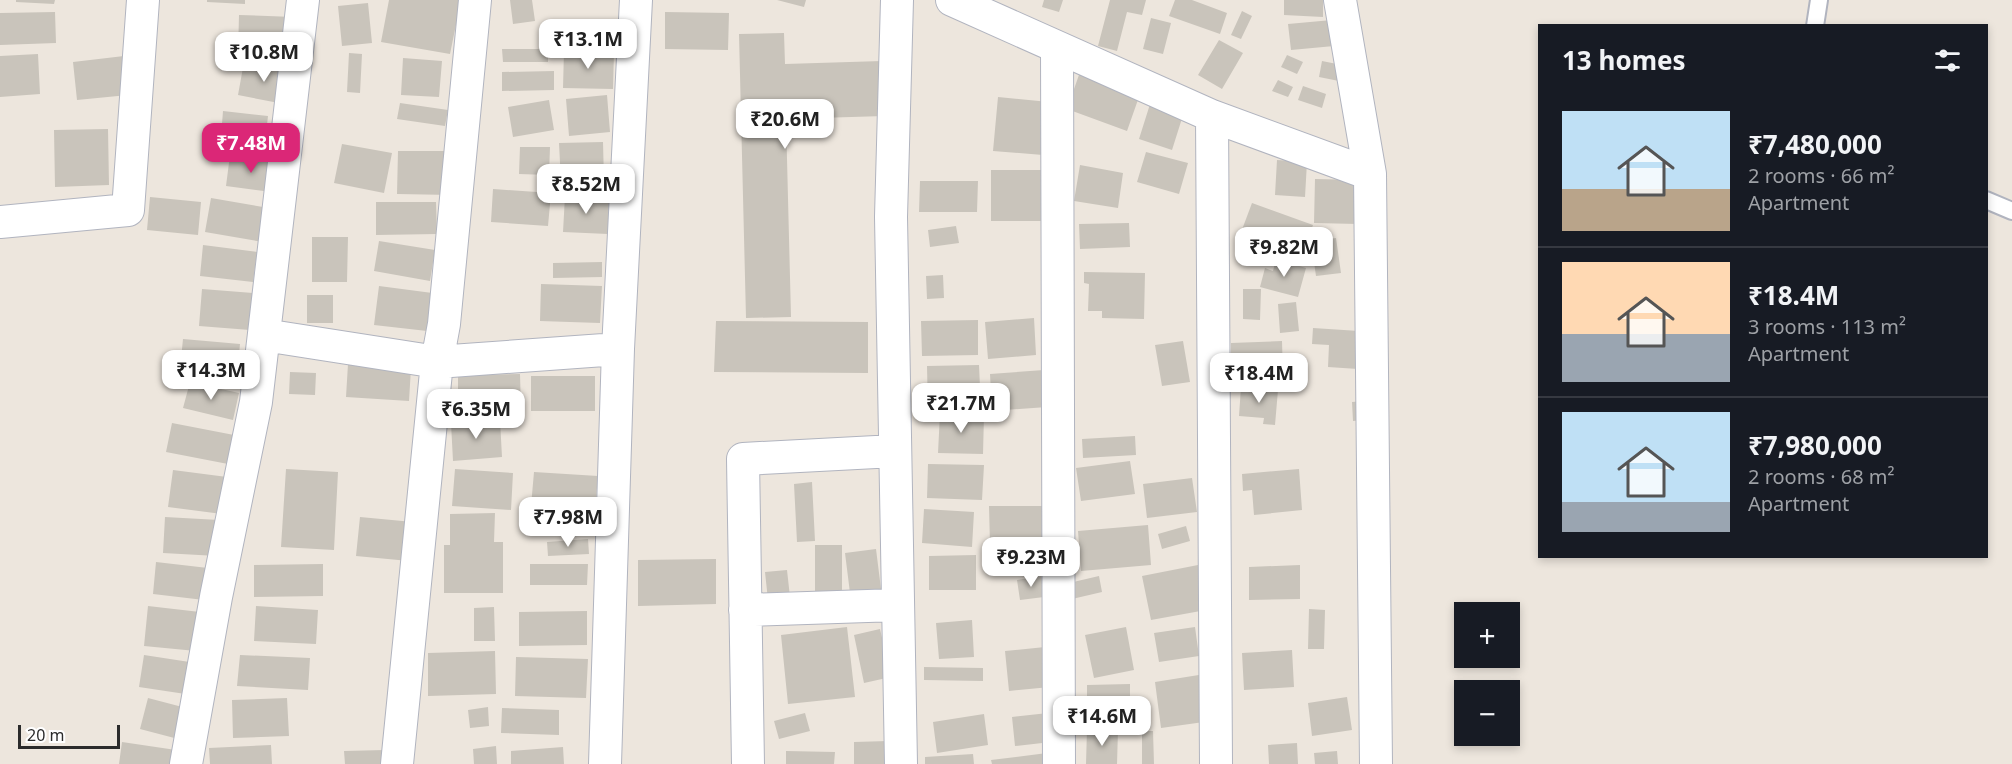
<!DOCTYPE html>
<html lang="en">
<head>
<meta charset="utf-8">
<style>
	:root { --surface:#171b24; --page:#20242c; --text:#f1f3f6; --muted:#9ea1a6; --line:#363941; --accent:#db2777 }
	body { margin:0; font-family:"Noto Sans",sans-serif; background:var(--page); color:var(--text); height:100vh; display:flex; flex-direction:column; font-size:22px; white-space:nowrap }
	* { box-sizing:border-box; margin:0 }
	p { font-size:20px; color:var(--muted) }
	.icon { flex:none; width:33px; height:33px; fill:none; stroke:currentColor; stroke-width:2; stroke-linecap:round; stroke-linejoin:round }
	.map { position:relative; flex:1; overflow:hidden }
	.sheet { position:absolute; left:1538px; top:24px; width:450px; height:534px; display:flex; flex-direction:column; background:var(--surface); border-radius:0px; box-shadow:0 3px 9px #0003 }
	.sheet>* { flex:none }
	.controls { position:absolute; left:1454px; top:602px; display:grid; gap:12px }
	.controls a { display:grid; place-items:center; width:66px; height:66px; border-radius:0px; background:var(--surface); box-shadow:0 3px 9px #0003; font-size:30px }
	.scale { position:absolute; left:18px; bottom:15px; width:102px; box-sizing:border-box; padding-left:6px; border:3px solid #2b2b2b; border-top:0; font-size:16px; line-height:21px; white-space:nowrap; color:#2b2b2b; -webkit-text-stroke:4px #fff; paint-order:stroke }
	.price { position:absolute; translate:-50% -51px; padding:0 14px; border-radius:12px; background:#fff; color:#222; font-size:20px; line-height:39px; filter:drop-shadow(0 2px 3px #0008) }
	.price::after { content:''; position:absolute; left:50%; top:36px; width:18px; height:14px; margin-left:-9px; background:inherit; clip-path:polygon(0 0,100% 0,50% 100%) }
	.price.current { background:var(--accent); color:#fff }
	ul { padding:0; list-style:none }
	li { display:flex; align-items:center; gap:18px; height:150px; padding:0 24px }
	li+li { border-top:2px solid var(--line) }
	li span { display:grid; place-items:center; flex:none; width:168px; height:120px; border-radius:0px; color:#555 }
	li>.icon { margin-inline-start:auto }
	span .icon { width:72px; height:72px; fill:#fffc; stroke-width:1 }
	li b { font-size:26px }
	h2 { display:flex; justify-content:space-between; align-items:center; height:72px; padding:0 24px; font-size:26px }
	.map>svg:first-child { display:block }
</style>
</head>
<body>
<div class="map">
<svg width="2012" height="764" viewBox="0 0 2012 764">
	<rect width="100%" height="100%" fill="#ede6dd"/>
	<path fill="#c9c4bb" d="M16,0H55L54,4L16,2Z
		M207,0H245V4L207,2Z
		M389,0H461L450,54L381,42Z
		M510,0H532L535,21L513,24Z
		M777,0H806L804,7Z
		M1044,0H1063L1059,12L1042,7Z
		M1110,0H1146L1142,15L1127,12L1117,51L1098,46Z
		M1175,0H1192L1227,13L1220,34L1169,16Z
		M1284,0H1323V17L1284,15Z
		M368,3L372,43L342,46L338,6Z
		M1242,11L1252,16L1241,39L1231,35Z
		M55,12L56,43L0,45V13Z
		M665,12L729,13L728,50L665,49Z
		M239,15L294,17L292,55L238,54Z
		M1151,18L1171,23L1163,54L1143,49Z
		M1332,20L1334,46L1291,50L1288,24Z
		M784,33L785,64L882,61L884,116L786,119L791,317L746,318L739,34Z
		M1219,40L1243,53L1222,89L1198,75Z
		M502,49H548V62H503Z
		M564,51L614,52L613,89L563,88Z
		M349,53L362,54L360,93L347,92Z
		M38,54L40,94L0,97V56Z
		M1287,55L1303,62L1297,74L1281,67Z
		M124,56L128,95L77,100L73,62Z
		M403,58L442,61L439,97L401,95Z
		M1322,61L1347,66L1344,82L1319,77Z
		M244,62L290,71L284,104L238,95Z
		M554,71V90L502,91V72Z
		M1080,72L1140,94L1127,131L1067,109Z
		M1278,80L1293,87L1288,97L1272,91Z
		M1303,86L1326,94L1322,108L1298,100Z
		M607,95L610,132L569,136L566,99Z
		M998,97L1049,102L1043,155L993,151Z
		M549,100L554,130L513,137L508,107Z
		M1151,101L1184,112L1172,150L1139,139Z
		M400,103L448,110L445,126L397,119Z
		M223,111L268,116L265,142L221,137Z
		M108,129L109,185L55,187L54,130Z
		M603,142L604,181L561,182L559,143Z
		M342,144L392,153L384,193L334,183Z
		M520,147H550L549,175L519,174Z
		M398,151H453L452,195L397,194Z
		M1146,152L1188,163L1179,194L1137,182Z
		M230,155L275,161L272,192L226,186Z
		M1277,160L1307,162L1305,197L1275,195Z
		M1080,165L1123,173L1118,208L1074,201Z
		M991,170H1045L1046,221H991Z
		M1315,179L1360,180L1358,224L1314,223Z
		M920,181H978L977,212H919Z
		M493,189L551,193L548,226L491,222Z
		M565,196L609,197L608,234L563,232Z
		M150,197L201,202L198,235L147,230Z
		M211,198L269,208L263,242L205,232Z
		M376,202H436L437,234L376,235Z
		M1252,203L1313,225L1301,257L1240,235Z
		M1129,223L1130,247L1080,249L1079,224Z
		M956,226L959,243L930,247L928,230Z
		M312,237H348L347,282H312Z
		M1336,238L1341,273L1316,276L1311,241Z
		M379,241L435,250L430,281L374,271Z
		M203,245L257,252L253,282L200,276Z
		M1276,259L1306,268L1298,297L1260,287L1265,268L1273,271Z
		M602,262V277L553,278V263Z
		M1084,272L1145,273L1144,319L1102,318V311H1088L1089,284L1084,283Z
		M943,275L944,298L927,299L926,276Z
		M541,284L602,286L600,323L540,321Z
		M379,286L440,294L436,332L374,325Z
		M202,289L253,293L250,330L199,326Z
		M1243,289H1261L1260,320L1243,319Z
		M307,295H333V323H307Z
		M1296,302L1299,331L1280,333L1278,304Z
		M1034,318L1036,355L988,359L985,322Z
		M978,320V355L922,356L921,321Z
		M716,321L868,322V373L714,372Z
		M1313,328L1359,331L1358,369L1328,367L1329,345L1312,344Z
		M183,339L240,344L237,374L180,369Z
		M1183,341L1190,382L1162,386L1155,345Z
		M1282,341L1283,376L1231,377V343Z
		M348,364L411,368L409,401L346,397Z
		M979,365L981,410L928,412L927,366Z
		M1044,370L1047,407L992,411L990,374Z
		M290,372L316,373L315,395L289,394Z
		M520,374L521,409L458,410V375Z
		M531,376H595V411H531Z
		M190,382L239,393L233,420L183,408Z
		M1241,387L1278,390L1275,425L1263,424L1264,418L1239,416Z
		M1364,401V420L1353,421L1352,402Z
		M940,413L984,415L983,454L938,453Z
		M500,420L502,457L453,461L451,423Z
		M172,423L234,435L228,464L166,452Z
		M1135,436L1136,455L1083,458L1082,439Z
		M1130,461L1135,494L1081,501L1076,468Z
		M928,464L984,465L982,500L927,498Z
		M286,469L338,472L334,550L281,547Z
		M455,469L513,473L511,510L452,506Z
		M1299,469L1302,510L1254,515L1252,490L1243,491L1242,474Z
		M173,470L227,477L222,514L168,507Z
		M534,472L598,476L595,511L531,506Z
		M1192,478L1197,512L1147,518L1143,484Z
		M812,482L815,541L797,542L794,484Z
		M989,506H1043V543L990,544Z
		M924,509L974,512L972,547L922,543Z
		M495,513L494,542H503V593H444V545H450V514Z
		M165,517L219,520L217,556L163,553Z
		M360,517L413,522L409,561L356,556Z
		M1148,525L1151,565L1081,571L1078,531Z
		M1186,526L1190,541L1162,549L1158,534Z
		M588,539L589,554L548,556L547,542Z
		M815,545H842V593H815Z
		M876,549L882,597L851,601L845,553Z
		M976,555V590H929V556Z
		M716,559V604L638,606V560Z
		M156,562L208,568L204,600L153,594Z
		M323,564V596L254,597V565Z
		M530,564H588L587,585H530Z
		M1198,565L1206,610L1151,620L1142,576Z
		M1300,565V599L1249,600V567Z
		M787,570L790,597L768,600L765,572Z
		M1041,576L1044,597L1020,600L1017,580Z
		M1099,576L1102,592L1072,599L1069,583Z
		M148,606L200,612L196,651L144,646Z
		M256,606L318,610L316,644L254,641Z
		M494,607L495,641H474V608Z
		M1309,609L1325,610L1324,649H1308Z
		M587,611V645L519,646V612Z
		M972,620L974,657L939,659L936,623Z
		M847,627L855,697L788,704L781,635Z
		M1126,627L1134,670L1094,678L1085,635Z
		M1195,627L1199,656L1159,662L1154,633Z
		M880,629L891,677L864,683L854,635Z
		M1045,647L1050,687L1009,691L1005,651Z
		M1292,650L1294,687L1244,690L1242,653Z
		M495,651L496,694L428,696V653Z
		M144,655L196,663L192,695L139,687Z
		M240,655L310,658L308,690L237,686Z
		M516,657L588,659L586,698L515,696Z
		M924,667L983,668V681L924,680Z
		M1205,674L1211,721L1161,728L1155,682Z
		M1130,684V719H1087V685Z
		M1347,697L1352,730L1312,736L1308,703Z
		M148,698L190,709L182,740L140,729Z
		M287,698L289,736L233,738L232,700Z
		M488,707L489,726L470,728L468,710Z
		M502,708L559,710V735L501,733Z
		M805,713L810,731L779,739L774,721Z
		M1048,713L1051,742L1015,746L1012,717Z
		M984,714L988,745L937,753L933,722Z
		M1087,729L1118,730L1117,764H1086Z
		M1142,731H1153L1154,764H1142Z
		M888,741V764H854V742Z
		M122,742L176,750L174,764H119Z
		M1297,743L1298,764H1269L1268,745Z
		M271,745L272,764H210L209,748Z
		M496,746L497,764H474L473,749Z
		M563,747L564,764H511V751Z
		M385,750L386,764H345L344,751Z
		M786,751L835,752L834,764H786Z
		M1337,751L1338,764H1315L1314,753Z
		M1047,753L1048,764H992L991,760Z
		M973,754L974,764H925V757Z"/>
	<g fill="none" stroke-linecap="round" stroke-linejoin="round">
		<defs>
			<path id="lane" d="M1815,26L1819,0
				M1986,200L2012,211"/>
			<path id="street" d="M897,0L891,217L901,764
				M952,0L1212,116L1370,174L1376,764
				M1340,0L1370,174
				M1057,48L1059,764
				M1212,116L1216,764
				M0,222L128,210L143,0
				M264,335L437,362L444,324L475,0
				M745,610L898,605
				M186,764L216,597L256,402L303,0
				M397,764L437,362L618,349
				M605,764L618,349L636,0
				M748,764L743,459L895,451"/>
		</defs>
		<use href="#lane" stroke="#b1b4bf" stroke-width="20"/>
		<use href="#street" stroke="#b1b4bf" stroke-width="34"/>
		<use href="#lane" stroke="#fff" stroke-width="16"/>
		<use href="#street" stroke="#fff" stroke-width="32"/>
	</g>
</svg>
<div class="controls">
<a>+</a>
<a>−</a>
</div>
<div class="scale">20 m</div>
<b class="price" style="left:588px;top:70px">₹13.1M</b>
<b class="price" style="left:264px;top:83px">₹10.8M</b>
<b class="price" style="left:785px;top:150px">₹20.6M</b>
<b class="price current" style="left:251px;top:174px">₹7.48M</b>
<b class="price" style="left:586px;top:215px">₹8.52M</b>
<b class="price" style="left:1284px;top:278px">₹9.82M</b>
<b class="price" style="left:211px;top:401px">₹14.3M</b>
<b class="price" style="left:1259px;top:404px">₹18.4M</b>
<b class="price" style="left:961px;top:434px">₹21.7M</b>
<b class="price" style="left:476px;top:440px">₹6.35M</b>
<b class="price" style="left:568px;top:548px">₹7.98M</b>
<b class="price" style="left:1031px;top:588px">₹9.23M</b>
<b class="price" style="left:1102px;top:747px">₹14.6M</b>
<section class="sheet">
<h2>13 homes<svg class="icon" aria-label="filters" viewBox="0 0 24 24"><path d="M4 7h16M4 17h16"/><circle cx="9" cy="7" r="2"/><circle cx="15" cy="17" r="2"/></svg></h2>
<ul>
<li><span style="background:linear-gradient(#bfe0f5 65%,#b9a48a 0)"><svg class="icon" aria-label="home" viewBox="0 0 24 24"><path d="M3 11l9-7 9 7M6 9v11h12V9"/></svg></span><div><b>₹7,480,000</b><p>2 rooms · 66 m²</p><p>Apartment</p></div></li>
<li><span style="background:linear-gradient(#ffd9b3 60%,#9aa5b1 0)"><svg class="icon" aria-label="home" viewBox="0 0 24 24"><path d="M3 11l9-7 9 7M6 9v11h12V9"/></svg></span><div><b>₹18.4M</b><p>3 rooms · 113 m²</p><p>Apartment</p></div></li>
<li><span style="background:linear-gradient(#bfe0f5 75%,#9aa5b1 0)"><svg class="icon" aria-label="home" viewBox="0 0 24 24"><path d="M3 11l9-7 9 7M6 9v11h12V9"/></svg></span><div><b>₹7,980,000</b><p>2 rooms · 68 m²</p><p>Apartment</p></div></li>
</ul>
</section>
</div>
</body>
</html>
